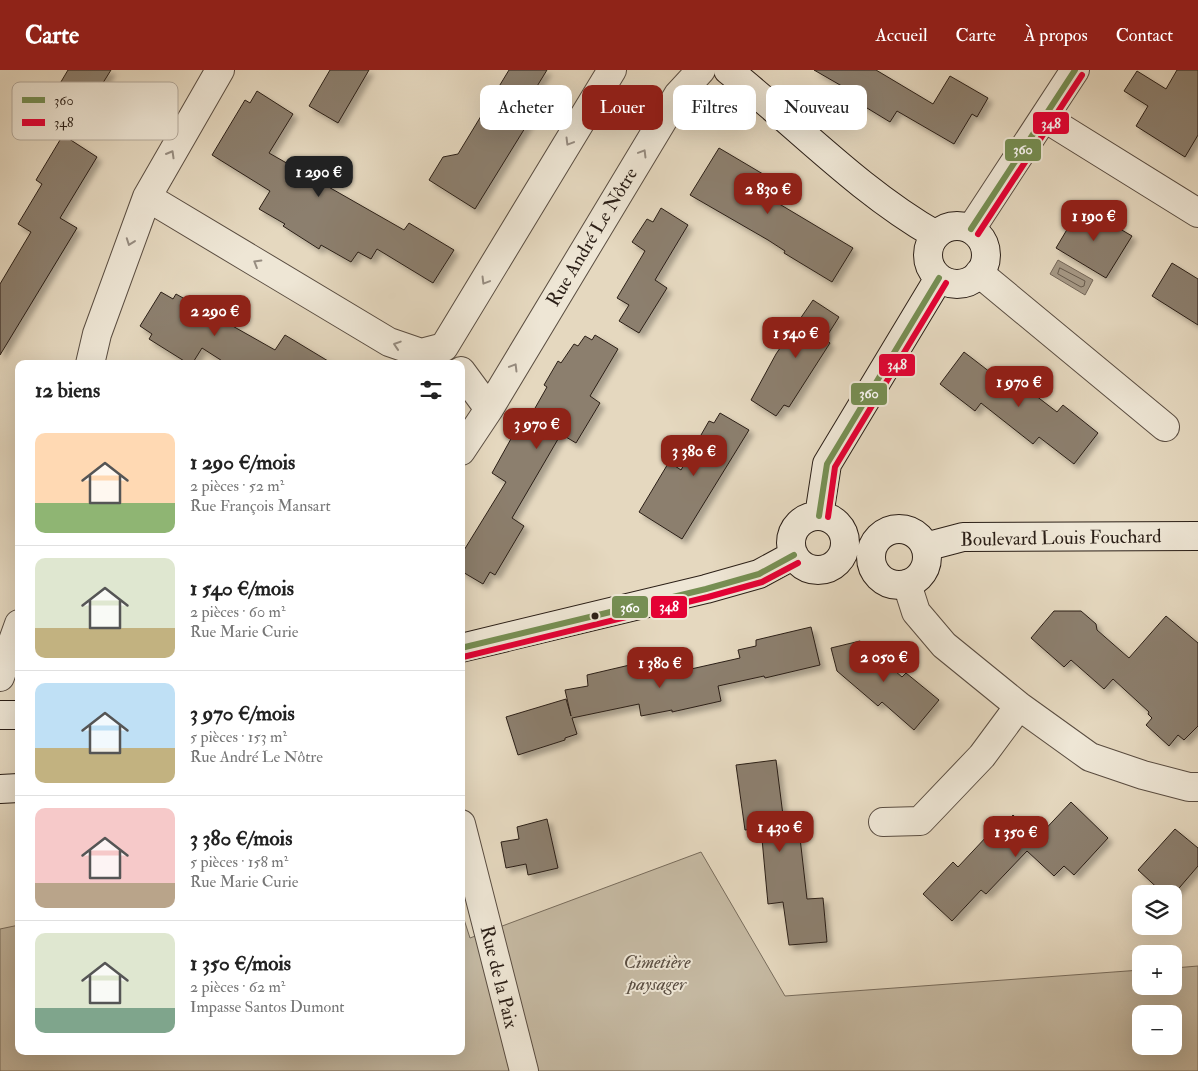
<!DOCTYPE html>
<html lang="fr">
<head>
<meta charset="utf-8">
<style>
	:root { --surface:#fff; --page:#f6f6f6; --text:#222; --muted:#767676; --line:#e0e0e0; --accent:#8f2418 }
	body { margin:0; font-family:"IM FELL Double Pica",serif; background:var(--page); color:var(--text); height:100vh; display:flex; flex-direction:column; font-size:19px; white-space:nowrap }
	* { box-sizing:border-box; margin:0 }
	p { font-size:16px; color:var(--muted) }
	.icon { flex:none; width:28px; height:28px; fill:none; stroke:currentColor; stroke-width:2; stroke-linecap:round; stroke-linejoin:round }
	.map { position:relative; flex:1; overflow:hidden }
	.sheet { position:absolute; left:15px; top:290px; width:450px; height:695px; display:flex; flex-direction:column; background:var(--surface); border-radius:10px; box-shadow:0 5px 20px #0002 }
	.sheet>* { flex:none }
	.guide { position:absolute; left:480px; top:15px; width:475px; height:45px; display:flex; gap:10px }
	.buttons { position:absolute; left:1132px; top:815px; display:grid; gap:10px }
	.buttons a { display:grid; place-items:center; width:50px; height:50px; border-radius:10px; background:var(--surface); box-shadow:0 5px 20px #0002; font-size:25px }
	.price { position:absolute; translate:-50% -42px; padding:0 11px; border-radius:10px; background:var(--accent); color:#fff; font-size:16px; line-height:32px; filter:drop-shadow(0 1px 2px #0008) }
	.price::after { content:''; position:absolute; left:50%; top:30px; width:15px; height:11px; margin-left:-8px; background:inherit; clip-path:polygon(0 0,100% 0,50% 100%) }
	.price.current { background:#222; color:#fff }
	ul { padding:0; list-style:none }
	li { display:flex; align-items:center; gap:15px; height:125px; padding:0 20px }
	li+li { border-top:1px solid var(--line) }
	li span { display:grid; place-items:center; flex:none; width:140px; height:100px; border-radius:10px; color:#555 }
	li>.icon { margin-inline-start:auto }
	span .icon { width:60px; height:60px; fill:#fffc; stroke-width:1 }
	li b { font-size:21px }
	h2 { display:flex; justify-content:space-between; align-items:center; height:60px; padding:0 20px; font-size:21px }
	.pill { padding:0 18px; border-radius:10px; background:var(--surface); box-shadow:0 5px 20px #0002; font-size:18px; line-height:45px }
	.pill.current { background:var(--accent); color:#fff }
	header { display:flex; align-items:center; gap:30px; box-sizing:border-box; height:70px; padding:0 25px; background:var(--accent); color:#fff }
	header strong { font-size:24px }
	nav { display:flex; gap:28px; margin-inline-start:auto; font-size:18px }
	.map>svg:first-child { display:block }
</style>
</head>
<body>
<header>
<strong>Carte</strong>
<nav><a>Accueil</a><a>Carte</a><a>À propos</a><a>Contact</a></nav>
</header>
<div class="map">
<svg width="1198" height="1001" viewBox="0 0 1198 1001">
	<defs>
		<filter id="shadow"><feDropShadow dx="4.5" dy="4.5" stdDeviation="2.5" flood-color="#0004"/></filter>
	</defs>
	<rect width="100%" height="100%" fill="#e5d8bf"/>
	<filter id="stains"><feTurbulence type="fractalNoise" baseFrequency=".004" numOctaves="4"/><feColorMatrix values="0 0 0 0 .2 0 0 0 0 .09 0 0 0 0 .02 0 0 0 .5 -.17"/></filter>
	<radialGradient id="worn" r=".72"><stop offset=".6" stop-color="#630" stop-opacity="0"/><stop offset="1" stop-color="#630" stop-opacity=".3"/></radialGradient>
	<path fill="#c5b9a2" stroke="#786c5c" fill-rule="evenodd" d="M701,782L785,926L1141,900V916H1174V898L1198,896V1001H0V859L19,855V981H461V840L470,868ZM1141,944H1174V976H1141Z"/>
	<path fill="#a69986" stroke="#75685a" d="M1058,190L1093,210L1085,225L1050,204Z"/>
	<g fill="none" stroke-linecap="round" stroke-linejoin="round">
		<path stroke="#685c4e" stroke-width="1" d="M1060,198L1085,211L1084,216L1081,217L1058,204Z"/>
	</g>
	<path fill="#8c7f6e" stroke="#2b1f17" filter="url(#shadow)" d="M68,0H111L76,56L46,37Z
		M330,0H369L338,53L309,36Z
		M509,0H547L523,39L533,45L475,139L429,110L443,87L458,84Z
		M814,0H876L933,34L950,6L988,28L977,47L972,44L954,74L897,41L890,52L844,24L847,19Z
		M1177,0H1198V65L1185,87L1136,56L1148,36L1124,21L1137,1L1166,19Z
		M257,21L293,44L269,83L404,160L409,153L454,180L433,213L377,179L371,189L358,182L351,192L321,175L319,179L283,156L285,154L259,139L270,121L212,85L245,30L250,33Z
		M63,65L97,87L60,148L77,158L0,285V214L31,162L18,154L42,114L36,110Z
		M719,78L768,107L765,114L776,121L771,129L853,178L832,212L784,183L785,181L768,170L690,125Z
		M1081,136L1132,166L1106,208L1056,178Z
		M661,138L688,155L655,210L667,218L639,263L619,251L629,235L617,228L645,181L632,172L647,149L653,152Z
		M1172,193L1198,209V255L1152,226Z
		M161,222L173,229L176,224L275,280L285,265L333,294H227L202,278L192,294H189L149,269L152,264L140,256Z
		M813,230L839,247L825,269L830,273L789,337L784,335L776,346L751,330L776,284Z
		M595,265L618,279L590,326L600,333L576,373L561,364L512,448L524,456L495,505L490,502L483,514L461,501V485L506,412L492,403L517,358L522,361L547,317L544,315L558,291L561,293L574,274L578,276L585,266L592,270Z
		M964,282L999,309L1005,302L1057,342L1063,335L1098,363L1074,394L1039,367L1033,374L981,333L975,341L940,314Z
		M720,343L749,360L682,469L639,442L669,392L681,400L709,351L714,353Z
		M1054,541H1081L1096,554L1097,560L1129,588L1166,546L1198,573V656L1184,670L1178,665L1169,676L1146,655L1152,648L1148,644L1149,642L1113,609L1104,619L1071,590L1064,597L1031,568Z
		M811,557L820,595L765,608L764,606L718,616L721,631L672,642V640L641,646L639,634L572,648L577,664L565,668V670L518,685L506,647L566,629L571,646L565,620L588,616L587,605L634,594L635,600L648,597L651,608L740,588L738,580L756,576V570Z
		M860,571L902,607L906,603L939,630L914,660L882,632L878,636L837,601L831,578Z
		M776,690L786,769L800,768L807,829L823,828L827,872L789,875L783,832L768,834L761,758L745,760L736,695Z
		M1071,732L1108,768L1074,805L1064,796L1054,806L1027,781L986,824L981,820L952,851L923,824L953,792L958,797L988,765L992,768L1013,745L1037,768Z
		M547,749L558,798L528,805L526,794L506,798L501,772L519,769L517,757Z
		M1175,759L1198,778V796L1174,824H1164L1138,800Z"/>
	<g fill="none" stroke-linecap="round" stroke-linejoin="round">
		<defs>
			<path id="street" d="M1045,48L1198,143
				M147,127L389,272L421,283L444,277
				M971,159L1075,0
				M979,203L1165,357
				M444,277L612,0
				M90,294L97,264L147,127L220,0
				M461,301L489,339
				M461,381L489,339L678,25L701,0
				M907,514L916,542L944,575L1019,636L1090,687L1143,705L1189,717H1198
				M0,607L19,554
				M883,752L920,751L982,686L1019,636
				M461,754L524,1001"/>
			<path id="secondary" d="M728,0C797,55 859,121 936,165
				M928 185a29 29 0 1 1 58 0a29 29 0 1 1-58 0Z
				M819,446L827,394L939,208
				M791 473a27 27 0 1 1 54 0a27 27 0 1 1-54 0Z
				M871 487a28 28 0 1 1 56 0a28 28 0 1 1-56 0Z
				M925,477L963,467L1198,466
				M461,578L706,519L759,504L794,485
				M0,645H19
				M0,719L19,718"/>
		</defs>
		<use href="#street" stroke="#5a4d41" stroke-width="30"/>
		<use href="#secondary" stroke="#2b1f17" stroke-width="30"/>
		<use href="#street" stroke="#eee6d5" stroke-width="28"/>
		<use href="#secondary" stroke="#eee6d5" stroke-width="28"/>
		<defs>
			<path id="bus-1" d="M971,159L1075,0
				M819,446L827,394L939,208
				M461,578L706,519L759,504L794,485"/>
			<path id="bus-2" d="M978,164L1082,5
				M828,447L835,397L946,213
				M463,587L708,527L762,512L798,493"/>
		</defs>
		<use href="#bus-1" stroke="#eee6d5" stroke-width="10"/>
		<use href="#bus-2" stroke="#eee6d5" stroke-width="10"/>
		<use href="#bus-1" stroke="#768f53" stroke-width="6"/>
		<use href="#bus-2" stroke="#e40134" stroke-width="6"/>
	</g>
	<defs><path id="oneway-chevron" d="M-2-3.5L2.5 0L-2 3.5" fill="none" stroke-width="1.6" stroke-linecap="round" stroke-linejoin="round" transform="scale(1.25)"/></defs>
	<g stroke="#968c80">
		<use href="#oneway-chevron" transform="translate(569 72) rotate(121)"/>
		<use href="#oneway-chevron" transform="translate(643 83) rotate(-59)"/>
		<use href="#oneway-chevron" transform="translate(171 84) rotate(-60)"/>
		<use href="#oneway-chevron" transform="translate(130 172) rotate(110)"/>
		<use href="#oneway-chevron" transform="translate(257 193) rotate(-149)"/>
		<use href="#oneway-chevron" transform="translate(485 211) rotate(121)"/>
		<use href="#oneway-chevron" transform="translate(397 275) rotate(-162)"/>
		<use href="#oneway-chevron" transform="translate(514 297) rotate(-59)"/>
	</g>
	<circle fill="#2b1f17" stroke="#eee6d5" stroke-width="2" cx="595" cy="546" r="4.5"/>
	<g text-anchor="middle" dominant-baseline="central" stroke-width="4" stroke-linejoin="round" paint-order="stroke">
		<g font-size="19" fill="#2b1f17" stroke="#eee6d5">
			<text transform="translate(592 167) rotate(-59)">Rue André Le Nôtre</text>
			<text transform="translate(1061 468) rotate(-1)">Boulevard Louis Fouchard</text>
			<text transform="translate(499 907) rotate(76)">Rue de la Paix</text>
		</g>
		<g font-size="19" font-style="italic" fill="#594d41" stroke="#eee6d5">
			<text x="657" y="892">Cimetière<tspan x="657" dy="22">paysager</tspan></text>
		</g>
	</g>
	<rect x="12" y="12" width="166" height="58" rx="8" fill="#eee6d5" stroke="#b4aa9c" stroke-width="1"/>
	<rect x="22" y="27" width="23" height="6" fill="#768f53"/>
	<rect x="22" y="49" width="23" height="7" fill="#e40134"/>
	<g font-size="14" fill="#2b1f17">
		<text x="54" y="35">360</text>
		<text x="54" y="57">348</text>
	</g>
	<g stroke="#eee6d5" stroke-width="2">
		<rect x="1032" y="41" width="38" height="24" rx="5" fill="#e40134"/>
		<rect x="1004" y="68" width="38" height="24" rx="5" fill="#768f53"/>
		<rect x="878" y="283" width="38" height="24" rx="5" fill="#e40134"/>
		<rect x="850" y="312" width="38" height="24" rx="5" fill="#768f53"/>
		<rect x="650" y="525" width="38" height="24" rx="5" fill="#e40134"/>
		<rect x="611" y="525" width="38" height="24" rx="5" fill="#768f53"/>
	</g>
	<g font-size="14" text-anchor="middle" font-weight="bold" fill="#fff">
		<text x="1051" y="58">348</text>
		<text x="1023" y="84">360</text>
		<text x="897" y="299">348</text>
		<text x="869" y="328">360</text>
		<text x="669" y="541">348</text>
		<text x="630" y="542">360</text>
	</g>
	<rect width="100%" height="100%" filter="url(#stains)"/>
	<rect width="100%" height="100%" fill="url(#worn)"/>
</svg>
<div class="buttons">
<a><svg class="icon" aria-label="layers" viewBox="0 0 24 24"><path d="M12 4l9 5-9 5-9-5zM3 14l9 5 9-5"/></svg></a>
<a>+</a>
<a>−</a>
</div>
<b class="price current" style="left:319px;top:128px">1 290 €</b>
<b class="price" style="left:768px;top:145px">2 830 €</b>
<b class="price" style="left:1094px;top:172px">1 190 €</b>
<b class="price" style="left:215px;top:267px">2 290 €</b>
<b class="price" style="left:796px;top:289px">1 540 €</b>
<b class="price" style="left:1019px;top:338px">1 970 €</b>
<b class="price" style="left:537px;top:380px">3 970 €</b>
<b class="price" style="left:694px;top:407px">3 380 €</b>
<b class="price" style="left:884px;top:613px">2 050 €</b>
<b class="price" style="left:660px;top:619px">1 380 €</b>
<b class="price" style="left:780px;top:783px">1 430 €</b>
<b class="price" style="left:1016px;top:788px">1 350 €</b>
<div class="guide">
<a class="pill">Acheter</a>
<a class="pill current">Louer</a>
<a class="pill">Filtres</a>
<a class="pill">Nouveau</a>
</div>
<section class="sheet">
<h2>12 biens<svg class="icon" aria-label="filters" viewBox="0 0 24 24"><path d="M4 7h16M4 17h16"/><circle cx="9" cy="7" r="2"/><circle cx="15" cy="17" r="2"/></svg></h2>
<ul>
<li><span style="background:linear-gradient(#ffd9b3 70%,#8fb573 0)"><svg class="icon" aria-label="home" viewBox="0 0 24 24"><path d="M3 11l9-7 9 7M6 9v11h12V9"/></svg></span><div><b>1 290 €/mois</b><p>2 pièces · 52 m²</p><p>Rue François Mansart</p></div></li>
<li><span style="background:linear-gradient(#dfe7d0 70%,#c2b280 0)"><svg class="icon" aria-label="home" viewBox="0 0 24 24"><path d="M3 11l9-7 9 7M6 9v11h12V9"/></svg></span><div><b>1 540 €/mois</b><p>2 pièces · 60 m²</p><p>Rue Marie Curie</p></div></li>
<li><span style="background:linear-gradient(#bfe0f5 65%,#c2b280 0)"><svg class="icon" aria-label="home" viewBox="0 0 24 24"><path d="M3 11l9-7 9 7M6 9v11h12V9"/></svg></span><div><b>3 970 €/mois</b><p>5 pièces · 153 m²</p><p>Rue André Le Nôtre</p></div></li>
<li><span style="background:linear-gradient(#f6c9c9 75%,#b9a48a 0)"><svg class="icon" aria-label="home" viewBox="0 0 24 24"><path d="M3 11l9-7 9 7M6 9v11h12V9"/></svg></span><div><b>3 380 €/mois</b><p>5 pièces · 158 m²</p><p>Rue Marie Curie</p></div></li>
<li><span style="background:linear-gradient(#dfe7d0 75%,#7fa58c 0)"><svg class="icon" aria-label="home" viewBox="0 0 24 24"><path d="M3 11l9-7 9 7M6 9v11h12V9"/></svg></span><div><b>1 350 €/mois</b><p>2 pièces · 62 m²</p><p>Impasse Santos Dumont</p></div></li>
</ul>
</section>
</div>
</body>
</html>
